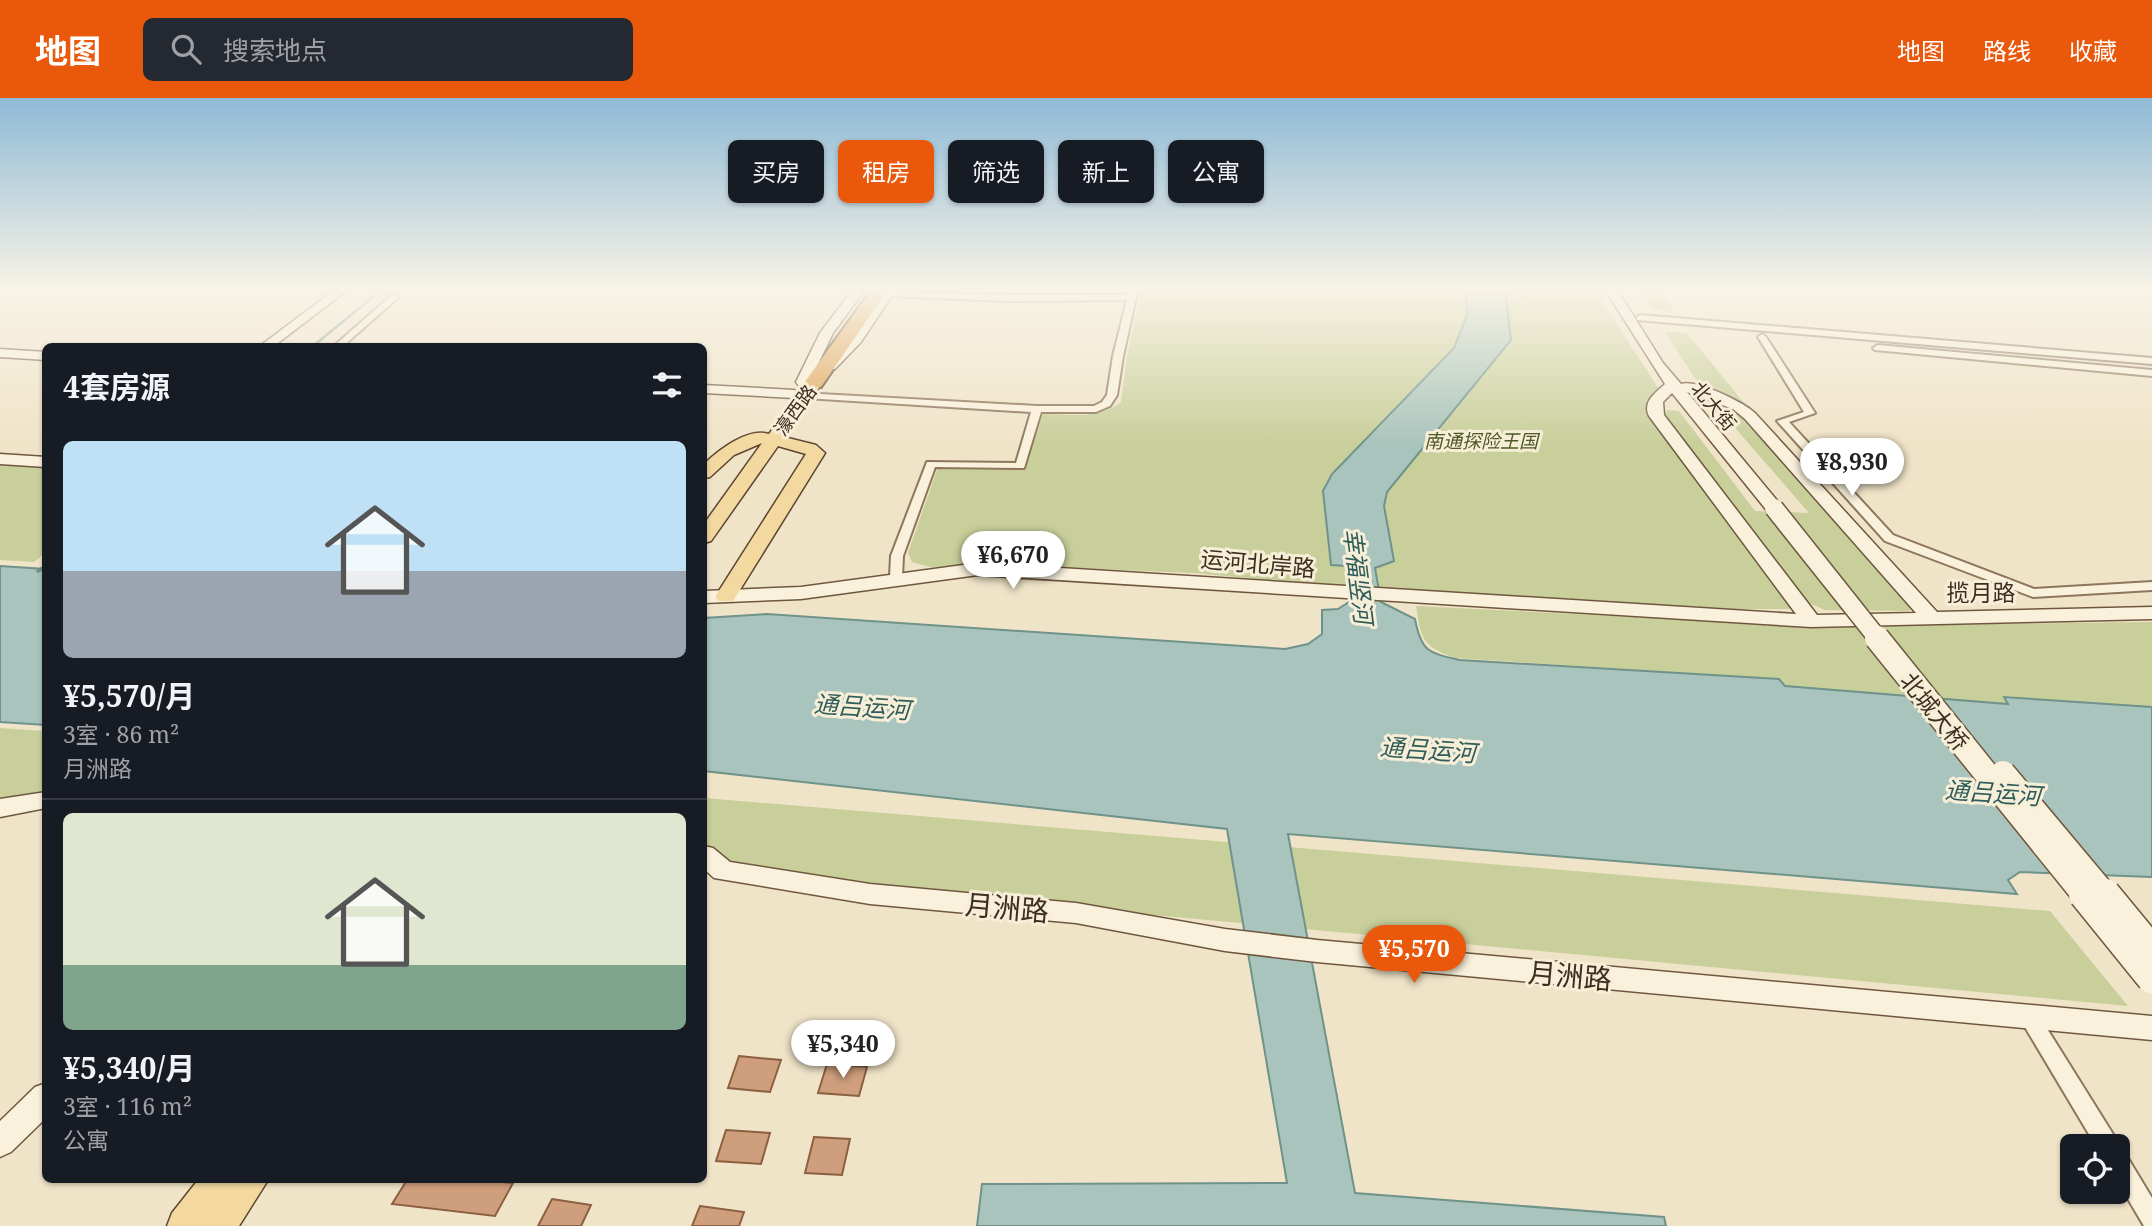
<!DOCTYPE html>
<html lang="zh">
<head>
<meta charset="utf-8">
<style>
	:root { --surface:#171b24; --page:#242831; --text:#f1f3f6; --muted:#9ea1a6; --line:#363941; --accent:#ea580c }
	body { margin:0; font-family:"Noto Serif","Noto Sans SC",serif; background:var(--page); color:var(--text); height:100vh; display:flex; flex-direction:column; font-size:26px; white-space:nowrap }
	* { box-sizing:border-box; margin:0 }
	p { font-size:23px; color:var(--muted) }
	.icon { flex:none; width:38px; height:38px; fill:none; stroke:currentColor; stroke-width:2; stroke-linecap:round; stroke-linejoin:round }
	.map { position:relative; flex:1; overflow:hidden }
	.drawer { position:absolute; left:42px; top:245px; width:665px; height:840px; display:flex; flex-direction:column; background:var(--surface); border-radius:10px; box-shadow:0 2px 5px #0004 }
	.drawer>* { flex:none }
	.banner { position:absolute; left:728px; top:42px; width:665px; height:63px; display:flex; gap:14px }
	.buttons { position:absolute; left:2060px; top:1036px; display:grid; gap:14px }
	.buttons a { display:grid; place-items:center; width:70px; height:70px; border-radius:10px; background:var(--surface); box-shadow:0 2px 5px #0004; font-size:35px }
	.price { position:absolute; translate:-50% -60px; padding:0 16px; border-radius:24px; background:#fff; color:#222; font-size:23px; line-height:46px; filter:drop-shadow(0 2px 4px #0008) }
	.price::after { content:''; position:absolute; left:50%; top:42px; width:21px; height:16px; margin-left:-10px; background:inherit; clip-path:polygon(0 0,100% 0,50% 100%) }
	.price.current { background:var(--accent); color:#fff }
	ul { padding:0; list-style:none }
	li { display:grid; align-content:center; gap:14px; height:371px; padding:0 21px }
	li+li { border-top:2px solid var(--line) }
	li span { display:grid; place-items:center; height:217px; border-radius:10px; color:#555 }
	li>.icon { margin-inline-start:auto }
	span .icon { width:126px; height:126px; fill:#fffc; stroke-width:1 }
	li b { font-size:30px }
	h2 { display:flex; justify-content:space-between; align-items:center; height:84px; padding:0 21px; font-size:30px }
	.chip { padding:0 24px; border-radius:10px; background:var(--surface); box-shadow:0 2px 5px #0004; font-size:24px; line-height:63px }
	.chip.current { background:var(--accent); color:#fff }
	header { display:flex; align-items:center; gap:42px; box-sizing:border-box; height:98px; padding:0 35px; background:var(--accent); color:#fff }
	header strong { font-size:33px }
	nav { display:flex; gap:38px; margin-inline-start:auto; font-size:24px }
	.search { width:490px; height:63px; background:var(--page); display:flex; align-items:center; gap:18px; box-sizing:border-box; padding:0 24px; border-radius:10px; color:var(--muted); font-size:26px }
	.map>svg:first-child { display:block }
</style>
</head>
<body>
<header>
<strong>地图</strong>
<div class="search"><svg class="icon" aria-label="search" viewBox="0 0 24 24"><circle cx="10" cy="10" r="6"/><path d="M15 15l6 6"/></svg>搜索地点</div>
<nav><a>地图</a><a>路线</a><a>收藏</a></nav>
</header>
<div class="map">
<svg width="2152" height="1128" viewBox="0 0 2152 1128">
	<rect width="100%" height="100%" fill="#f0e4c8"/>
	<path fill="#c9cf9b" d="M1142,190H1597L1603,205L1659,291L1650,304L1794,511H1728L1336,488L1192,475L1006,467L929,469L912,464L908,455L938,369L1025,370L1043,316C1070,316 1098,322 1121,304L1127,258Z
		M1640,190H1661L1674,214L1651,211Z
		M1668,234L1687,235L1748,310L1701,289L1666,236Z
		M1726,311L1739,313L1913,507L1912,511L1908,513L1825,512L1806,504L1664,317L1667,312L1679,313L1755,413L1809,415L1723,316L1721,313Z
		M0,364L45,367V455L34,464L0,462Z
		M1416,508L1814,528L2152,524V609L2005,599L2009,606L1784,588L1779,581L1455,560C1422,548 1421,541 1416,508Z
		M0,630L45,633V697L0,702Z
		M704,700L2050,813L2128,908L704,775Z"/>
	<path fill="#a9c4bc" stroke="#6f938a" stroke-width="2" d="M1466,190H1505L1511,242L1387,394L1384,408L1394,463L1375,470L1381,504L1415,521C1421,554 1429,555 1460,562L1779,581L1785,588L2008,606L2004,599L2152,609V779L2020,774L2008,782L2017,796L1288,736L1355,1095L1664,1119L1666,1128H977L982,1086L1287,1085L1227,731L704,673V520L767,516L1285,551L1308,546L1322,536V512L1338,511L1352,502L1348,468L1331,467L1323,393L1332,376L1454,250L1467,217Z
		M0,468L45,471V627L0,624Z"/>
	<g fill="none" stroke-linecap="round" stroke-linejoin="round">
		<path stroke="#6f938a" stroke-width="2.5" d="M313,248L384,190"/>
		<path stroke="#6f938a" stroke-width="3.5" d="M38,473L46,468"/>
	</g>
	<path fill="#cf9f7d" stroke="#8d5f41" stroke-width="2" d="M739,958L781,962L770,994L728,990Z
		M827,966L867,969L859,998L818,995Z
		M726,1032L770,1035L761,1066L716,1063Z
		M814,1039L850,1041L842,1077L805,1075Z
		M407,1082H482L513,1085L495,1118L392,1106Z
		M552,1101L591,1107L581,1128H538Z
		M700,1108L744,1114L739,1128H692Z"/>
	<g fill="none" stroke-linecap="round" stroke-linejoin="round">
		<defs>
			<path id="street" d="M1130,190H1138L1123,258L1117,297L1110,308L1096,314H1041L1024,370L935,369L903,458L902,479L900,482H892L890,479L891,458L927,364L1016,365L1031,314L805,300L802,299V295L1037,308H1094L1102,304L1107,297L1113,258L1127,202L1008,203L887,198L883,196L887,194L1008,197H1128Z
				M392,197L399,199L343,248H334Z
				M1640,217L2152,260V266L1637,222L1636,220Z
				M1762,236L1766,239L1815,315L1789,324L1893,437L2034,491L2152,484V492L2033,499L1885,443L1777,323L1804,314L1758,239Z
				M1878,247L2152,272V278L1875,252L1873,250Z
				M2029,911L2036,913L2116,1041L2119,1048L2118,1051V1048H2096L2019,919L2022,913Z
				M2118,1054L2126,1057L2152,1100V1128H2144L2118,1084Z"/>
			<path id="secondary" d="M337,190H350L274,248H260Z
				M854,190H866L833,235L808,287H798L796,284L820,235Z
				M885,190H897L861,244L835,271H825V265L851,238Z
				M1604,190H1616L1663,265L1681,286C1696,281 1743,304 1755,315L1937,514L2152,509V521L1811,529L978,477L801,501L704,505V493L801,489L978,465L1796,516L1649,318C1642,304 1655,295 1665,286ZM1687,294L1733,311L1745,321L1916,515L1817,517L1664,317L1663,304L1672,295L1768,414H1780L1783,410L1780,406Z
				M0,251L46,254V262L0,259Z
				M704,287L794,292L801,296L794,300L704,295Z
				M0,356L46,359V369L0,366Z
				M46,694V710L0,719V701Z
				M704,748L713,750L730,764L870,786L1076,805L1225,831L1317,842L2152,918V942L1317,864L1225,853L1076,825L870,806L714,780L704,771Z
				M46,985V1020L11,1054L0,1059V1023L35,989Z"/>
			<path id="primary" d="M814,280L822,285L784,339L816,347L825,355L733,503H719L715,499L806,356L778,348L711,443L704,445V426L762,345L734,357L710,379L704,380V366C719,352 748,329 769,336L808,282Z
				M198,1082H268L239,1128H167L172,1115Z"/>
			<path id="highway" d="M873,190H889L821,289H807L804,285Z"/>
		</defs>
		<use href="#street" stroke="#8d765c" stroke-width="4"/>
		<use href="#secondary" stroke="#6f573f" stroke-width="3"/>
		<use href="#primary" stroke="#5b4430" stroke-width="3"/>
		<use href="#highway" stroke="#5b4430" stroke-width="4"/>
		<use href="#street" fill="#faf1dc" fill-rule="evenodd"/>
		<use href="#secondary" fill="#faf1dc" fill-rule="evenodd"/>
		<use href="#primary" fill="#f3d9a0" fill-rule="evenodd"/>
		<use href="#highway" fill="#e0a458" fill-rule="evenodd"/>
		<defs>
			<path id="secondary-bridge-far2" d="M1774,410L1879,542"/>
			<path id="secondary-bridge-far1" d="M1877,540L2085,798
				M2003,675L2106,798"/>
			<path id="secondary-bridge" d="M2084,796L2152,880
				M2105,796L2152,853"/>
		</defs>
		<use href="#secondary-bridge-far2" stroke="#6f573f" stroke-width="21" stroke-linecap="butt"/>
		<use href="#secondary-bridge-far1" stroke="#6f573f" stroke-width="27" stroke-linecap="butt"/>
		<use href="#secondary-bridge" stroke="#6f573f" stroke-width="33" stroke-linecap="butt"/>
		<use href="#secondary-bridge-far2" stroke="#faf1dc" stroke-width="18"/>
		<use href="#secondary-bridge-far1" stroke="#faf1dc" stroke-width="24"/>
		<use href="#secondary-bridge" stroke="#faf1dc" stroke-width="30"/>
	</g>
	<linearGradient id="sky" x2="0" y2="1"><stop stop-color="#8fbad6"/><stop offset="0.55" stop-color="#f8f3e6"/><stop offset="1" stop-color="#f8f3e6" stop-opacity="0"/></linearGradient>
	<rect width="2152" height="347" fill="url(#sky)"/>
	<g text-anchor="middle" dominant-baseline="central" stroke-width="6" stroke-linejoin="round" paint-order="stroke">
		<g font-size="19" fill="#3d2e20" stroke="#f7eed8">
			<text transform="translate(1714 308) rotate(50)">北大街</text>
			<text transform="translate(795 312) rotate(-54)">濠西路</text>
		</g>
		<g font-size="19" font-style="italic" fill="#4d5a26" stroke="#f7eed8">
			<text x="1481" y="343">南通探险王国</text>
		</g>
		<g font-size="23" fill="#3d2e20" stroke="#f7eed8">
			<text transform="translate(1258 465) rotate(5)">运河北岸路</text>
			<text x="1981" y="494">揽月路</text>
			<text transform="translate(1935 613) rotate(51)">北城大桥</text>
		</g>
		<g font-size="24" font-style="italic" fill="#2f5d5a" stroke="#f7eed8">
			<text transform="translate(1359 478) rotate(83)">幸福竖河</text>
			<text transform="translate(862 608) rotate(4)">通吕运河</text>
			<text transform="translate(1428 651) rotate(4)">通吕运河</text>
			<text transform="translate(1993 694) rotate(4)">通吕运河</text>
		</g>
		<g font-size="28" fill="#3d2e20" stroke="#f7eed8">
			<text transform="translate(1007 809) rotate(5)">月洲路</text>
			<text transform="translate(1570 877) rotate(5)">月洲路</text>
		</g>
	</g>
</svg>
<div class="buttons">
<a><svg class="icon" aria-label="locate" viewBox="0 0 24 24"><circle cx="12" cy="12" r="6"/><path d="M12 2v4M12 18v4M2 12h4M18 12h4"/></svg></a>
</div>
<b class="price" style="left:1852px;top:400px">¥8,930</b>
<b class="price" style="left:1013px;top:493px">¥6,670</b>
<b class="price current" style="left:1414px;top:887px">¥5,570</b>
<b class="price" style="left:843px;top:982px">¥5,340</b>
<div class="banner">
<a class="chip">买房</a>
<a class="chip current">租房</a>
<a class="chip">筛选</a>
<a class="chip">新上</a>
<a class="chip">公寓</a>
</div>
<section class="drawer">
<h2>4套房源<svg class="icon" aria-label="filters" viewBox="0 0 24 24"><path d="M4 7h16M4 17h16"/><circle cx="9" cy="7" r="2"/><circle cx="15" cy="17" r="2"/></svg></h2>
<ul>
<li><span style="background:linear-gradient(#bfe0f5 60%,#9aa5b1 0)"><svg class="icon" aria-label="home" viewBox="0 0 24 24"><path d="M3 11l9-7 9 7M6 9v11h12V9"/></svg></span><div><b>¥5,570/月</b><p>3室 · 86 m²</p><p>月洲路</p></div></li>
<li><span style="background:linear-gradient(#dfe7d0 70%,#7fa58c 0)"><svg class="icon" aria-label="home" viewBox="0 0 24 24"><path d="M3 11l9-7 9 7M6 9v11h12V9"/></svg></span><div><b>¥5,340/月</b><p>3室 · 116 m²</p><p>公寓</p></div></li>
</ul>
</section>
</div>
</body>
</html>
